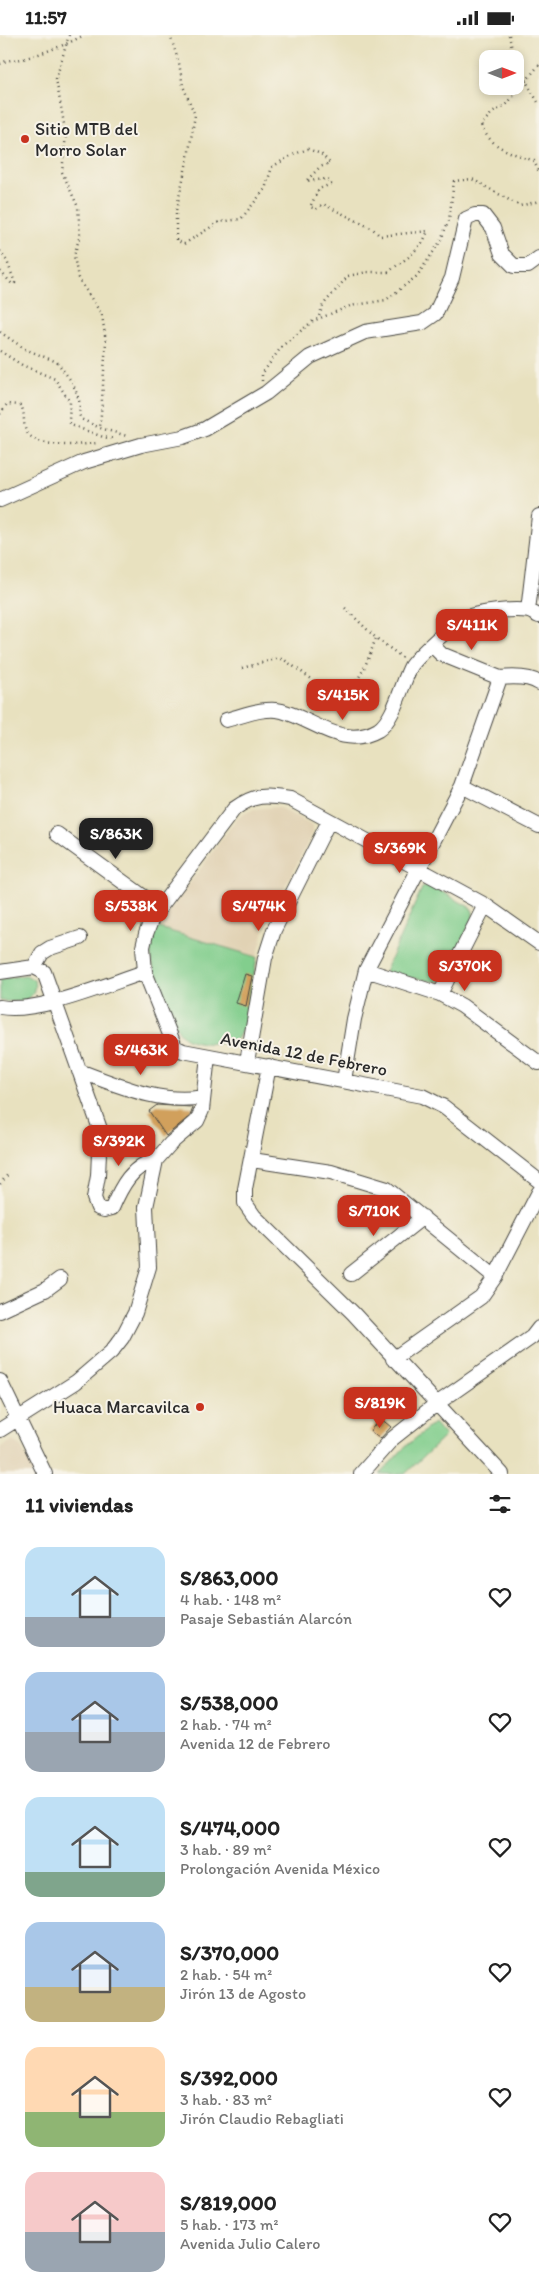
<!DOCTYPE html>
<html lang="es">
<head>
<meta charset="utf-8">
<style>
	:root { --surface:#fff; --page:#f2f2f2; --text:#222; --muted:#767676; --accent:#c8321e }
	body { margin:0; font-family:Itim,sans-serif; background:var(--page); color:var(--text); height:100vh; display:flex; flex-direction:column; font-size:19px; white-space:nowrap }
	* { box-sizing:border-box; margin:0 }
	p { font-size:16px; color:var(--muted) }
	.icon { flex:none; width:28px; height:28px; fill:none; stroke:currentColor; stroke-width:2; stroke-linecap:round; stroke-linejoin:round }
	.map { position:relative; height:1439px; overflow:hidden }
	.panel { display:flex; flex-direction:column; background:var(--surface); flex:1 }
	.panel>* { flex:none }
	.needle { width:32px; rotate:90deg }
	.tools { position:absolute; left:479px; top:15px; display:grid; gap:10px }
	.tools a { display:grid; place-items:center; width:45px; height:45px; border-radius:10px; background:var(--surface); box-shadow:0 2px 8px #0003; font-size:25px }
	.price { position:absolute; translate:-50% -42px; padding:0 11px; border-radius:10px; background:var(--accent); color:#fff; font-size:16px; line-height:32px; filter:drop-shadow(0 1px 2px #0008) }
	.price::after { content:''; position:absolute; left:50%; top:30px; width:15px; height:11px; margin-left:-8px; background:inherit; clip-path:polygon(0 0,100% 0,50% 100%) }
	.price.on { background:#222; color:#fff }
	ul { padding:0; list-style:none }
	li { display:flex; align-items:center; gap:15px; height:125px; padding:0 25px }
	li span { display:grid; place-items:center; flex:none; width:140px; height:100px; border-radius:15px; color:#555 }
	li>.icon { margin-inline-start:auto }
	span .icon { width:60px; height:60px; fill:#fffc; stroke-width:1 }
	li b { font-size:21px }
	h2 { display:flex; justify-content:space-between; align-items:center; height:60px; padding:0 25px; font-size:21px }
	.status { display:flex; justify-content:space-between; align-items:center; height:35px; padding:0 25px; background:var(--surface); direction:ltr }
	.status svg { height:14px; fill:currentColor }
	.map>svg:first-child { display:block }
</style>
</head>
<body>
<div class="status"><b>11:57</b><svg viewBox="0 0 49 12"><path d="M0 12V9h3v3zM5 12V6h3v6zM10 12V3h3v9zM15 12V0h3v12zM26 1h20v11H26zM47 4h2v5h-2z"/></svg></div>
<div class="map">
<svg width="539" height="1439" viewBox="0 0 539 1439">
	<rect width="100%" height="100%" fill="#f7f3e8"/>
	<filter id="ink" filterUnits="userSpaceOnUse"><feTurbulence type="fractalNoise" baseFrequency=".02" numOctaves="2"/><feDisplacementMap in="SourceGraphic" scale="10" xChannelSelector="R" yChannelSelector="G"/><feConvolveMatrix kernelMatrix="1 2 1 2 8 2 1 2 1" color-interpolation-filters="sRGB"/></filter>
	<filter id="wash" filterUnits="userSpaceOnUse"><feTurbulence type="fractalNoise" baseFrequency=".0096" numOctaves="4" result="noise"/><feDisplacementMap in="SourceGraphic" scale="20" xChannelSelector="R" yChannelSelector="G"/><feGaussianBlur stdDeviation="1.12" result="paint"/><feColorMatrix in="noise" values="0 0 0 0 0 0 0 0 0 0 0 0 0 0 0 0 0 1.4 0 .05"/><feComposite in="paint" operator="in"/></filter>
	<g filter="url(#wash)">
		<rect width="100%" height="100%" fill="#e8e1bf"/>
		<path fill="#e1d2b4" d="M278,772L313,790V798L266,888L257,922L158,892L238,782L254,774Z
			M12,1406L19,1409L37,1439H0V1413Z"/>
		<path fill="#82ce8d" stroke="#567c5c" d="M426,851H432L471,873L473,877V883L442,945L437,947L388,939L385,936L422,853Z
			M156,892L257,922L245,990L237,1004C225,1011 191,1010 182,1000C169,986 154,941 151,921C150,911 152,901 156,892Z
			M26,940L34,945C36,955 33,960 25,967L0,966V944Z
			M434,1388L445,1401L405,1439H380L404,1413Z"/>
		<g id="blocks">
			<path fill="#d1a05c" d="M245,939L252,941L246,971L236,968Z
				M157,1070L192,1072L193,1073L190,1081L166,1101L149,1076Z
				M380,1383L391,1392L380,1404L370,1396Z"/>
		</g>
	</g>
	<g filter="url(#ink)">
		<use href="#blocks" fill-opacity="0" stroke="#474641" stroke-width="1"/>
		<g fill="none" stroke-linecap="round" stroke-linejoin="round">
			<defs>
				<path id="minor" d="M0,465L84,427L141,410L183,402L205,394L266,358L310,322L365,297L422,288L435,279L452,243L466,184L475,180H483L493,193L502,219L514,231H528L539,223
					M528,576L539,481
					M432,610L441,619L500,643
					M500,643C511,642 529,641 539,648
					M226,685C242,681 266,671 282,676C315,685 343,715 378,695C394,685 402,648 411,631C418,621 453,588 465,583C477,577 515,573 529,576C532,577 536,580 539,581
					M462,751L539,791
					M57,799L159,873
					M539,908L485,870L290,764C266,760 254,759 234,774L152,883L146,899L143,912L145,937L175,1012L183,1016L422,1061L444,1072L539,1146
					M34,932L44,937L100,1094L98,1141L94,1163L98,1173L104,1175L112,1173C121,1152 132,1130 156,1125
					M366,935L440,959L462,971L539,1028
					M0,937L34,932L42,918L50,913L80,903
					M440,959L485,870
					M0,972C38,979 107,949 145,937
					M247,1027L265,923L274,895L329,786
					M269,1031L245,1154V1168L254,1181L353,1278L502,1439
					M79,1036C118,1050 161,1070 202,1062
					M344,1046L354,984L366,935L462,751L500,643
					M252,1125L331,1137L387,1154L495,1242
					M351,1239L423,1182
					M0,1276L45,1255L60,1244
					M393,1324L481,1262L495,1242L539,1157
					M0,1346L45,1439
					M0,1395L76,1347L111,1317L122,1303L135,1278L149,1232L146,1172L156,1125L171,1108L197,1086L202,1075L208,1021
					M361,1439L392,1404L435,1370L532,1302L539,1293"/>
			</defs>
			<use href="#minor" stroke="#474641" stroke-width="16"/>
			<path stroke="#474641" stroke-width="2.5" stroke-dasharray="1 4" stroke-linecap="butt" d="M69,0L56,44L66,100L62,137L78,172L80,200L74,221L78,243L102,280L106,307L100,393
				M170,0L179,28L183,51L195,80L188,122L176,176V205L184,209L219,187L241,184L265,154L272,132L292,120L308,114L321,119L330,128L320,132L306,146L327,144L331,149L319,154L310,172L316,174L323,169L373,194L380,201L428,196L423,207L410,221L388,237H367L348,241L323,270L318,284
				M509,0L514,24
				M515,27L539,69
				M0,29C9,23 16,26 26,23C46,17 66,10 84,0
				M539,30L507,69L492,78L481,90C491,114 511,117 534,126L539,137
				M0,216L7,226L15,248L12,249L0,236
				M0,297L25,314L57,327L72,347L77,359L80,369L79,379L81,384L100,393L127,401
				M0,316L22,330L55,344L70,367L69,386L71,390L103,402L115,404
				M262,346V339L282,311L313,286L350,271L386,265L417,241L440,207L449,185L454,146L472,144L520,171L539,166
				M0,379L7,369L21,370C25,379 23,385 25,393C31,415 80,410 97,408
				M345,573L376,603L403,623
				M242,633L276,624H283L326,654C355,671 368,623 376,603
				M0,1149L9,1138"/>
			<use href="#minor" stroke="#fff" stroke-width="14"/>
		</g>
	</g>
	<g fill="#c8321e" stroke="#f7f3e8" stroke-width="2">
		<circle cx="25" cy="104" r="5"/>
		<circle cx="200" cy="1372" r="5"/>
	</g>
	<g text-anchor="middle" dominant-baseline="central" stroke-width="4" stroke-linejoin="round" paint-order="stroke">
		<g font-size="18" fill="#2b2b2b" stroke="#f7f3e8" text-anchor="start">
			<text x="35" y="94">Sitio MTB del<tspan x="35" dy="21">Morro Solar</tspan></text>
			<text x="190" y="1372" text-anchor="end">Huaca Marcavilca</text>
		</g>
		<g font-size="18" fill="#2b2b2b" stroke="#f7f3e8">
			<text transform="translate(304 1019) rotate(11)">Avenida 12 de Febrero</text>
		</g>
	</g>
</svg>
<div class="tools">
<a><svg class="needle" viewBox="-14 -14 28 28"><path d="M0-13l5 13h-10z" fill="#e53935"/><path d="M0 13l5-13h-10z" fill="#767676"/></svg></a>
</div>
<b class="price" style="left:472px;top:616px">S/411K</b>
<b class="price" style="left:343px;top:686px">S/415K</b>
<b class="price on" style="left:116px;top:825px">S/863K</b>
<b class="price" style="left:400px;top:839px">S/369K</b>
<b class="price" style="left:131px;top:897px">S/538K</b>
<b class="price" style="left:259px;top:897px">S/474K</b>
<b class="price" style="left:465px;top:957px">S/370K</b>
<b class="price" style="left:141px;top:1041px">S/463K</b>
<b class="price" style="left:119px;top:1132px">S/392K</b>
<b class="price" style="left:374px;top:1202px">S/710K</b>
<b class="price" style="left:380px;top:1394px">S/819K</b>
</div>
<section class="panel">
<h2>11 viviendas<svg class="icon" aria-label="filters" viewBox="0 0 24 24"><path d="M4 7h16M4 17h16"/><circle cx="9" cy="7" r="2"/><circle cx="15" cy="17" r="2"/></svg></h2>
<ul>
<li><span style="background:linear-gradient(#bfe0f5 70%,#9aa5b1 0)"><svg class="icon" aria-label="home" viewBox="0 0 24 24"><path d="M3 11l9-7 9 7M6 9v11h12V9"/></svg></span><div><b>S/863,000</b><p>4 hab. · 148 m²</p><p>Pasaje Sebastián Alarcón</p></div><svg class="icon" aria-label="heart" viewBox="0 0 24 24"><path d="M12 20l-8-8c-3-5 5-10 8-4 3-6 11-1 8 4z"/></svg></li>
<li><span style="background:linear-gradient(#a9c7e8 60%,#9aa5b1 0)"><svg class="icon" aria-label="home" viewBox="0 0 24 24"><path d="M3 11l9-7 9 7M6 9v11h12V9"/></svg></span><div><b>S/538,000</b><p>2 hab. · 74 m²</p><p>Avenida 12 de Febrero</p></div><svg class="icon" aria-label="heart" viewBox="0 0 24 24"><path d="M12 20l-8-8c-3-5 5-10 8-4 3-6 11-1 8 4z"/></svg></li>
<li><span style="background:linear-gradient(#bfe0f5 75%,#7fa58c 0)"><svg class="icon" aria-label="home" viewBox="0 0 24 24"><path d="M3 11l9-7 9 7M6 9v11h12V9"/></svg></span><div><b>S/474,000</b><p>3 hab. · 89 m²</p><p>Prolongación Avenida México</p></div><svg class="icon" aria-label="heart" viewBox="0 0 24 24"><path d="M12 20l-8-8c-3-5 5-10 8-4 3-6 11-1 8 4z"/></svg></li>
<li><span style="background:linear-gradient(#a9c7e8 65%,#c2b280 0)"><svg class="icon" aria-label="home" viewBox="0 0 24 24"><path d="M3 11l9-7 9 7M6 9v11h12V9"/></svg></span><div><b>S/370,000</b><p>2 hab. · 54 m²</p><p>Jirón 13 de Agosto</p></div><svg class="icon" aria-label="heart" viewBox="0 0 24 24"><path d="M12 20l-8-8c-3-5 5-10 8-4 3-6 11-1 8 4z"/></svg></li>
<li><span style="background:linear-gradient(#ffd9b3 65%,#8fb573 0)"><svg class="icon" aria-label="home" viewBox="0 0 24 24"><path d="M3 11l9-7 9 7M6 9v11h12V9"/></svg></span><div><b>S/392,000</b><p>3 hab. · 83 m²</p><p>Jirón Claudio Rebagliati</p></div><svg class="icon" aria-label="heart" viewBox="0 0 24 24"><path d="M12 20l-8-8c-3-5 5-10 8-4 3-6 11-1 8 4z"/></svg></li>
<li><span style="background:linear-gradient(#f6c9c9 60%,#9aa5b1 0)"><svg class="icon" aria-label="home" viewBox="0 0 24 24"><path d="M3 11l9-7 9 7M6 9v11h12V9"/></svg></span><div><b>S/819,000</b><p>5 hab. · 173 m²</p><p>Avenida Julio Calero</p></div><svg class="icon" aria-label="heart" viewBox="0 0 24 24"><path d="M12 20l-8-8c-3-5 5-10 8-4 3-6 11-1 8 4z"/></svg></li>
</ul>
</section>
</body>
</html>
